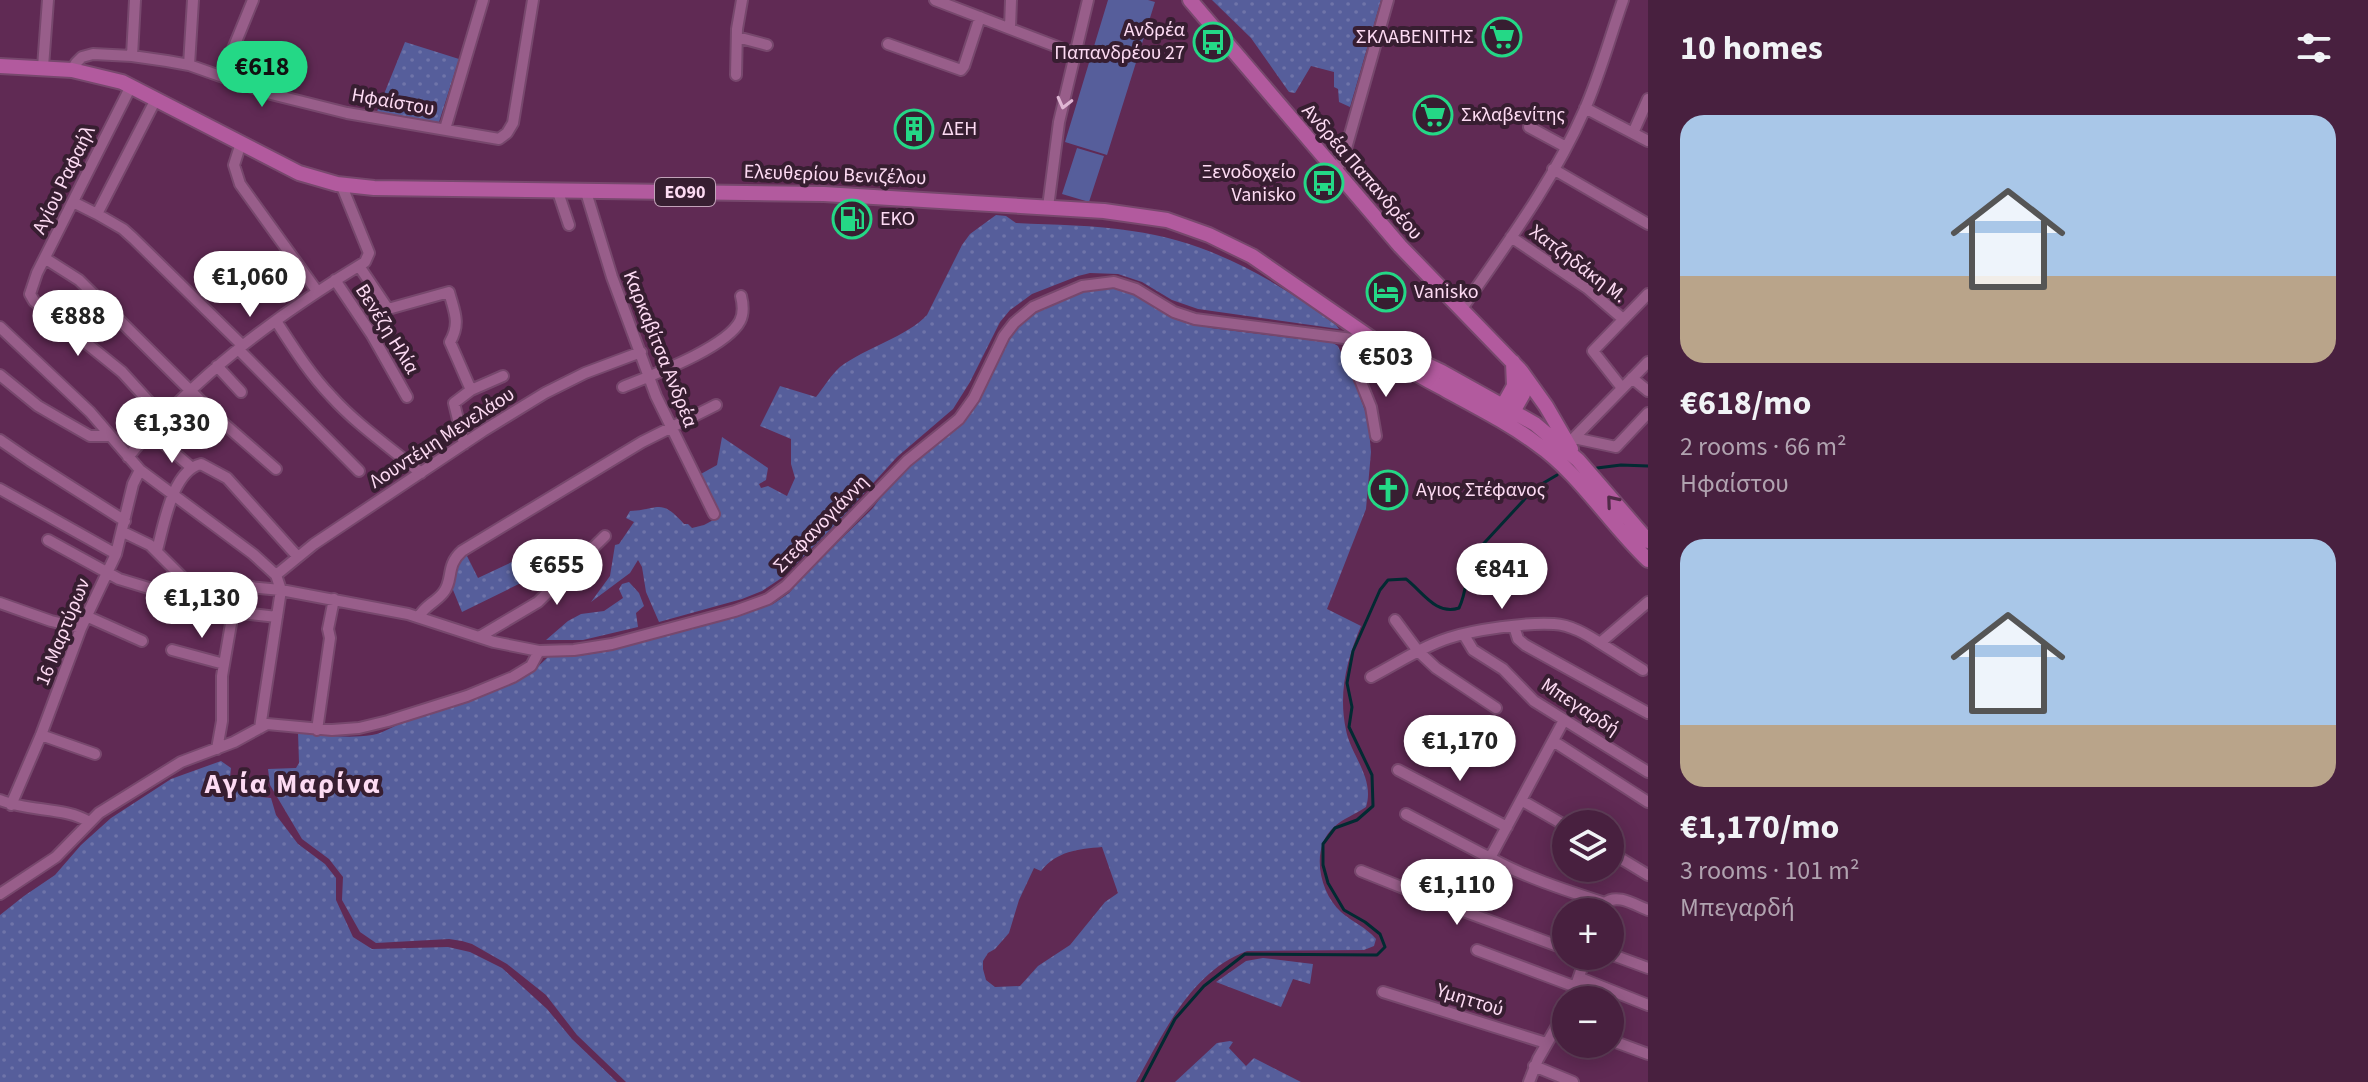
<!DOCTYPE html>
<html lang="en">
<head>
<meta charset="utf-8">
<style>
	:root { --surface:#48203f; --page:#522d4a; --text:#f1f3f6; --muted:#b1a3b0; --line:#603e59; --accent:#24d886 }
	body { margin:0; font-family:"Source Sans 3",sans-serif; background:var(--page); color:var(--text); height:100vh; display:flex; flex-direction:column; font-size:30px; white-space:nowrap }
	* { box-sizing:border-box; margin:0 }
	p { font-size:26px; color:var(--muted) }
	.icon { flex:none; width:44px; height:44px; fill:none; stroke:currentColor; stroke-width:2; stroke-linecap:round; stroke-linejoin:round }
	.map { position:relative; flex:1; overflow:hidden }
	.sheet { display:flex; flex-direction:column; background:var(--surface); width:720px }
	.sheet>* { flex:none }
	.fabs { position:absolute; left:1552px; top:810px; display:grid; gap:16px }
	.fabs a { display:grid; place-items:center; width:72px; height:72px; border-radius:50%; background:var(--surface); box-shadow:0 4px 20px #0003,0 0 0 2px var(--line); font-size:40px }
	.price { position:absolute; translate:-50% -68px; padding:0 18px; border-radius:28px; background:#fff; color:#222; font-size:26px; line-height:52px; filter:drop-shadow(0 2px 4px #0008) }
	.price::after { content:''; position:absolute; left:50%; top:48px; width:24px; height:18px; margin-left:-12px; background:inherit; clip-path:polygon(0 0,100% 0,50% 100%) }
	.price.selected { background:var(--accent); color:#111 }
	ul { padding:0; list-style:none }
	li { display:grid; align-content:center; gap:16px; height:424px; padding:0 32px }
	li span { display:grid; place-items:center; height:248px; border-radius:24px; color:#555 }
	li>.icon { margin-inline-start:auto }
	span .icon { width:144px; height:144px; fill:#fffc; stroke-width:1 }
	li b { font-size:34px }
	h2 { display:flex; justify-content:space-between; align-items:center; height:96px; padding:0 32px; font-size:34px }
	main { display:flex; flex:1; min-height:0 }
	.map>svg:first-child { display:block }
</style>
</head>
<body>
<main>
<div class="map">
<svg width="1648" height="1082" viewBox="0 0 1648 1082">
	<defs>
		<pattern id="grass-dots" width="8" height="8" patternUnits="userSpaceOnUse" patternTransform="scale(2)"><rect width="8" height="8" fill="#565e9b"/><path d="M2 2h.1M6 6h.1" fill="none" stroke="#6f74a9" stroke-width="1.8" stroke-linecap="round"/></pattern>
	</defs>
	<rect width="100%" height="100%" fill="#602a54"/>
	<path fill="url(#grass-dots)" fill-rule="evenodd" d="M1212,0H1381L1350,107L1339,102L1338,89L1334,87V72L1311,66L1295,93L1289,92L1251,38Z
		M405,42L459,59L439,122L376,114Z
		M996,215L1006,216L1016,223C1055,225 1094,225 1132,231C1208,241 1276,280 1336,325L1339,329L1198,309L1172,300L1142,282L1118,274L1090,273L1078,276L1032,294L1010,310L1000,322L970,382L953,409L897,457L836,524L783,577L762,591L742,599L659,622L646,592L642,567L638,560L630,573L591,602L610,576L615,545L619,544L634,522L626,518L630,511C659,510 660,497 684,524H688L692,528L704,525L719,517L699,475L717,465L722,437L768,468L766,480L759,484L761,488L768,486L787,496L795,478L791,464V439L760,426L780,386L816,397C824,387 831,375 840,367C865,348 908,336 927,315L962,245L970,234Z
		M1105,286L1120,288L1136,294L1186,322L1211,328L1333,343L1338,346L1357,389L1368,419L1371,452L1366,509L1327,609L1361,626C1347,659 1338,693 1346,730C1351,756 1375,778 1366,807C1356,814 1342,819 1334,827C1310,848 1319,892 1341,912C1352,922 1366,927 1376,939L1374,946L1364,950L1247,951C1190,972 1164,1033 1136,1082H626L577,1035L546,995L507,964L472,944L462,941L449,939L376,943L360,932L342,900L343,877L329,859L302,839L270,785L268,769L296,768L299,763L298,732C322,735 347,739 372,735C385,733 398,723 411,719C458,703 515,692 550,655L578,656L609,651L723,620L773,604L789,593L813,566L872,509L884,493L920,454L955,428L1007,339L1018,325L1043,307L1088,288ZM1102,847L1118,893L1105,902L1070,945L1038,966L1020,986L995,987L986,980L983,969V961L988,953L995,949L1009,933L1019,900L1034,868L1041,871C1057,851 1078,849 1102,847Z
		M466,554L478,578L514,561L525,581L462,612L451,585L459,559Z
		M629,582L639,593L644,606L636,613L638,627L583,640H546L568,621L581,614L604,611L623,598L619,589L622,584Z
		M221,761L231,768L229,788L262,797L271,798L276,815L298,844L325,864L336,878V900L353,937L372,949L448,947L470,952L502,968L547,1009L572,1039L617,1082H0V915L24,896L55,875L81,845L111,818L171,779Z
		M1263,958L1313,964L1310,984L1293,979L1281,1007L1216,982L1246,961Z
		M1230,1041L1233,1042L1229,1048L1246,1066L1254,1058L1301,1082H1175L1217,1043Z"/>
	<path fill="#565e9b" d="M1108,0H1148L1155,2L1107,155L1065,142Z
		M1077,148L1104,156L1089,202L1062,194Z"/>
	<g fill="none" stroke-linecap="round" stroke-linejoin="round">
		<path stroke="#022a32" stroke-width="3" d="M1597,468L1621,465L1648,466
			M1142,1082L1175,1019L1204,986L1245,954L1377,955L1385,947L1380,934L1365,922L1344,910L1328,883L1323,865V844L1335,828L1357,820L1373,806L1372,775L1349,727L1352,707L1347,683L1353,651L1380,590L1388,580L1406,579C1422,591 1436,616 1459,608C1468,590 1465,571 1474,554L1535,488L1557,475"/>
		<defs>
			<path id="minor" d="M935,0L1076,54
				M1010,28L1011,0
				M737,37L767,45
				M888,44L961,70L964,66L980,17
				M132,56L135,0
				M189,65L193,0
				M43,67L48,0
				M72,70L76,63L82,57L93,54L132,56L167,61L189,65L271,94L347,113L499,139L507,133L513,123L533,0
				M736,75L737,29L742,0
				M222,76L253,0
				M130,88L37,273L30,294L34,301L122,372L162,416
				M156,99L97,214L123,229L133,238L242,345
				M1585,108L1648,141
				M1529,127L1566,147
				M445,129L483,0
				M1633,133L1648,99
				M241,143L234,165L240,184L317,291
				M1553,169L1648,224
				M1336,172L1345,152L1388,0
				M558,192L569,225
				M586,192L612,277L656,396L714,514
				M73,202L97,214
				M1048,207L1059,122L1088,0
				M1511,237L1587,288L1623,319
				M46,259L79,280L222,422L276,469
				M359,266L388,309L449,292C454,311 461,323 450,342L471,390
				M335,280L372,335L407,397
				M1461,310C1505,246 1553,182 1584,111C1600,75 1610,37 1623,0
				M276,321C293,347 309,373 331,396C357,425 391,448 421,473
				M0,327L90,412L140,470L253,554L276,575L281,590L408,614L494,642L539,651L574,650L612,644L735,611L768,599L786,586L907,461L959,419L974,398L1004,336L1014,323L1033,307L1082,286L1114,282L1136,289L1174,312L1195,319L1352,339L1363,333
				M1352,339V360L1371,407L1376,436
				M238,349L359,471
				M217,366L241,392
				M1357,370L1372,339
				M1357,372C1365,362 1375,355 1388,357
				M0,375L38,406L62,420L90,436H110
				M1632,378L1648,391
				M623,387C652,375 726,348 740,321C744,313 743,304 741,296
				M1622,388L1593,351L1648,294
				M149,431L192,468
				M1574,438L1616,447L1648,413
				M0,440L29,460L125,521
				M464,444L454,403L471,390L503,376
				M1568,444L1648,362
				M128,457C196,375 274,317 365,262L369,253L341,184
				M0,489L116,554
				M123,532L150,545L186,581L194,586H239L281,590L260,728
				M48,540L119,579L165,593L169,592L178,573
				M157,550C164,525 172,471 201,464L227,478L298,557
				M276,575L314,544L483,431L545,393L585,373L641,352
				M0,603L51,621L81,628
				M86,616L142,641
				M419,617C424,606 435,603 443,593C454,580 445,566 462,551L642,442L716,405
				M1395,620L1418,651L1436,668L1496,708
				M1514,626L1518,639L1525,645L1648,713
				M1464,635L1473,650L1503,669L1534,701L1648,772
				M479,637L538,602L605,536
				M1600,643L1643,670
				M172,650L224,664
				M1371,677C1396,664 1421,647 1449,638C1473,630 1528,622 1554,624C1571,625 1586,634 1600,643L1648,602
				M1564,720L1490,858C1527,878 1565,890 1605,903C1617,893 1635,905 1648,910
				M317,730L330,638L328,629L334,599
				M41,735L95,754
				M1553,741L1648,802
				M217,749L222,721V676L233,612L277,617
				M1398,770L1507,827
				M0,800C29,812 66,807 89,822
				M1521,800L1566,826
				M11,805L41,735L81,628L116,554L133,484L140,470
				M1406,814L1490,858
				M1610,852L1648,875
				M1361,871L1431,899L1566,949
				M0,894L56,857L99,813L181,762L234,742L267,724L332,730L359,728L388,721L467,696L513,677L531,666L539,651
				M1477,950L1576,987
				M1610,954L1648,968
				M1580,978L1648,1005
				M1383,992L1546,1043
				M1571,1000L1586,956
				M1610,1040L1648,1054
				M1534,1066L1573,1082
				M1529,1082L1538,1059L1566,1010"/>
			<path id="major" d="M1190,0L1400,246L1521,371L1546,406L1571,449
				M0,66L72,70L122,82L299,173L337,184L374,188L824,194L1104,211L1167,220L1209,235L1252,256L1372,339L1442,372L1535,424L1578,460L1648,541
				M1375,342C1396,364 1420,376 1446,390C1477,407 1509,423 1537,444C1579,473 1610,524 1648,560
				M1499,413L1514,386L1513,362
				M1510,417L1523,394L1524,377"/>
		</defs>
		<use href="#minor" stroke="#77486d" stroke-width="14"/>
		<use href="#major" stroke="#77486d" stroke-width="18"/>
		<use href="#minor" stroke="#985e8a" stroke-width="10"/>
		<use href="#major" stroke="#b25a9e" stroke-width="14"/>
	</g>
	<defs><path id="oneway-chevron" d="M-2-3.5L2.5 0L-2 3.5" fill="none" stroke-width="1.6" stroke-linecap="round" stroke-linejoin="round" transform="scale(2)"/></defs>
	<use stroke="#dfb6d4" href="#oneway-chevron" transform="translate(1064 103) rotate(104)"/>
	<use stroke="#502a47" href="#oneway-chevron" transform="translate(1612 501) rotate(-130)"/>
	<defs>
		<symbol id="supermarket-ring" viewBox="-11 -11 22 22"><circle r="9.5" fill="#371e31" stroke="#24d886" stroke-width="1.5"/><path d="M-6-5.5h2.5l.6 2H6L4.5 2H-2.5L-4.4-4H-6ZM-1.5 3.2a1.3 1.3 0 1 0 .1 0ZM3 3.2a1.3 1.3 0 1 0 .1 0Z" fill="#24d886"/></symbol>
		<symbol id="bus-ring" viewBox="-11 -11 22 22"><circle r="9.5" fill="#371e31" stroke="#24d886" stroke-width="1.5"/><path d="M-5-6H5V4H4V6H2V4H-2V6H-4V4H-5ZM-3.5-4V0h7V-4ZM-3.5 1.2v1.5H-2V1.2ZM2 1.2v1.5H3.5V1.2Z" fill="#24d886"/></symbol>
		<symbol id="building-ring" viewBox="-11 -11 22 22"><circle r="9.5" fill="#371e31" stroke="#24d886" stroke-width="1.5"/><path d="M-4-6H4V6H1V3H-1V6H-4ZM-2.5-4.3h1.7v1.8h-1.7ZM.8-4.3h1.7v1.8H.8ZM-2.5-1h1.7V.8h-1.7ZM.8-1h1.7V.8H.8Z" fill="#24d886"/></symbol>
		<symbol id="fuel-ring" viewBox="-11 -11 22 22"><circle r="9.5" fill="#371e31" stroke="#24d886" stroke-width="1.5"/><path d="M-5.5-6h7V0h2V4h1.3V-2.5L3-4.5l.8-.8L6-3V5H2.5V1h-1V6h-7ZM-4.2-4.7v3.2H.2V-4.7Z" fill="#24d886"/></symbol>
		<symbol id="hotel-ring" viewBox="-11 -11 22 22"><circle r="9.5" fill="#371e31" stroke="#24d886" stroke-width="1.5"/><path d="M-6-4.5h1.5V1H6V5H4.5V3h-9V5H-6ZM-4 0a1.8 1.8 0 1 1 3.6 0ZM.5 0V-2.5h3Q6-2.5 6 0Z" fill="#24d886"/></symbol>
		<symbol id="church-ring" viewBox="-11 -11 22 22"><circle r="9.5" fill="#371e31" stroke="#24d886" stroke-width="1.5"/><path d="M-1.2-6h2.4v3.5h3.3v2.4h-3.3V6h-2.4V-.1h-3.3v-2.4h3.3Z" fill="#24d886"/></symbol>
	</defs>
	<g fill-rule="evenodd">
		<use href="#supermarket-ring" x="1480" y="15" width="44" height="44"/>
		<use href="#bus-ring" x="1191" y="20" width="44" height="44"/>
		<use href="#supermarket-ring" x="1411" y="93" width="44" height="44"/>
		<use href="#building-ring" x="892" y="107" width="44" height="44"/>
		<use href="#bus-ring" x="1302" y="161" width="44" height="44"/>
		<use href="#fuel-ring" x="830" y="197" width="44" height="44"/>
		<use href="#hotel-ring" x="1364" y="270" width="44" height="44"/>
		<use href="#church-ring" x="1366" y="468" width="44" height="44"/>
	</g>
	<g text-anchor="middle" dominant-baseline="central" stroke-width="8" stroke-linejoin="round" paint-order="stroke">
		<rect fill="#371e31" stroke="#c2a2b9" stroke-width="2" x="655" y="178" width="60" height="28" rx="6"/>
		<g font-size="18" font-weight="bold" fill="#fddbf3">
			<text x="685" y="192">ΕΟ90</text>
		</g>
		<g font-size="20" fill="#fddbf3" stroke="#371e31" text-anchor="start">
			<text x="1185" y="30" text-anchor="end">Ανδρέα<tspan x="1185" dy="23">Παπανδρέου 27</tspan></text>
			<text x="1474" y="37" text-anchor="end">ΣΚΛΑΒΕΝΙΤΗΣ</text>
			<text x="1461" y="115">Σκλαβενίτης</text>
			<text x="942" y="129">ΔΕΗ</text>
			<text x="1296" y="172" text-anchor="end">Ξενοδοχείο<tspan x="1296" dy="23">Vanisko</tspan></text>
			<text x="880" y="219">EKO</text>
			<text x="1414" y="292">Vanisko</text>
			<text x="1416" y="490">Αγιος Στέφανος</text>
		</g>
		<g font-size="20" fill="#fddbf3" stroke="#371e31">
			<text transform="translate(393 102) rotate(10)">Ηφαίστου</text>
			<text transform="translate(1362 172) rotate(49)">Ανδρέα Παπανδρέου</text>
			<text transform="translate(835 175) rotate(2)">Ελευθερίου Βενιζέλου</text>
			<text transform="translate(64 180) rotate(-64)">Αγίου Ραφαήλ</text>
			<text transform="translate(1578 264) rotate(37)">Χατζηδάκη Μ.</text>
			<text transform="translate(387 329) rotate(58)">Βενέζη Ηλία</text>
			<text transform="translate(660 349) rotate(68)">Καρκαβίτσα Ανδρέα</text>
			<text transform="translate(442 438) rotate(-33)">Λουντέμη Μενελάου</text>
			<text transform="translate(821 524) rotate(-46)">Στεφανογιάννη</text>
			<text transform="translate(63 632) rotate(-68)">16 Μαρτύρων</text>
			<text transform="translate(1580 707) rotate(33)">Μπεγαρδή</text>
			<text transform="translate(1470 1000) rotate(17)">Υμηττού</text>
		</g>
		<g font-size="28" font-weight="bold" letter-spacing="2" fill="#fddbf3" stroke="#371e31">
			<text x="293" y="784">Αγία Μαρίνα</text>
		</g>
	</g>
</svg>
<div class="fabs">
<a><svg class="icon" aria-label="layers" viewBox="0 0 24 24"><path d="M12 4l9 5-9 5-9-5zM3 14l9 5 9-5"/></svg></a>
<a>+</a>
<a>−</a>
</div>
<b class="price selected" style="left:262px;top:109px">€618</b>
<b class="price" style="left:250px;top:319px">€1,060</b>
<b class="price" style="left:78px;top:358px">€888</b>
<b class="price" style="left:1386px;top:399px">€503</b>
<b class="price" style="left:172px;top:465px">€1,330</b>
<b class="price" style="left:557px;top:607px">€655</b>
<b class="price" style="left:1502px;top:611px">€841</b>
<b class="price" style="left:202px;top:640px">€1,130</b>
<b class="price" style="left:1460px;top:783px">€1,170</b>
<b class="price" style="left:1457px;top:927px">€1,110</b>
</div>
<section class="sheet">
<h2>10 homes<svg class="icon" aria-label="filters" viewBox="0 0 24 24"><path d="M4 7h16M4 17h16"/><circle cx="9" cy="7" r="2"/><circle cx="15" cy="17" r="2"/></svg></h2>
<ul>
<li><span style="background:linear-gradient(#a9c7e8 65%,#b9a48a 0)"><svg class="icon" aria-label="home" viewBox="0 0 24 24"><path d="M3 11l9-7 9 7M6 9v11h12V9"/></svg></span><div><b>€618/mo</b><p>2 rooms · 66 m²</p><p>Ηφαίστου</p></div></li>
<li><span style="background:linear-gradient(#a9c7e8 75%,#b9a48a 0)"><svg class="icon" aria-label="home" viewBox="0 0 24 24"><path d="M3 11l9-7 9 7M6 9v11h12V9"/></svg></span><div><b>€1,170/mo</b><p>3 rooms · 101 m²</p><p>Μπεγαρδή</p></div></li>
</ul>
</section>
</main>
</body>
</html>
